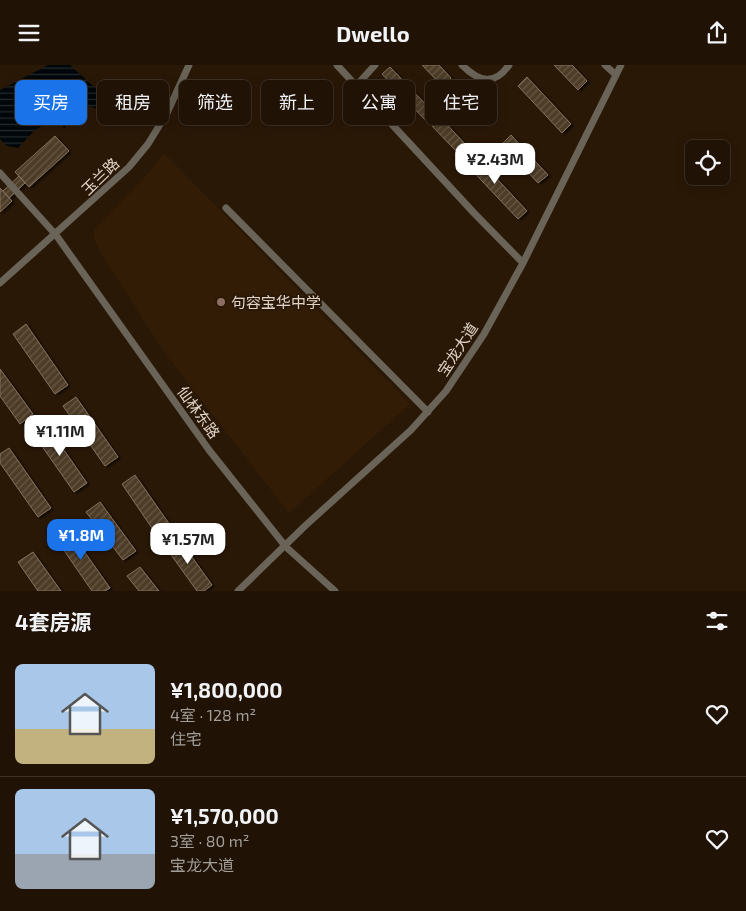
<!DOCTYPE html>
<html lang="zh">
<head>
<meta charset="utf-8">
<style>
	:root { --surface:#201205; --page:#2d2013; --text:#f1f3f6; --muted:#a29e9a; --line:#3d3227; --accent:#1a73e8 }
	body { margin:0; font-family:"Exo 2","Noto Sans SC",sans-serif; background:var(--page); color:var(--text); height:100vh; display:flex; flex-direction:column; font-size:19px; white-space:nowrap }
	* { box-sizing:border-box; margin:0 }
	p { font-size:16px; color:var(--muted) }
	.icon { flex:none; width:28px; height:28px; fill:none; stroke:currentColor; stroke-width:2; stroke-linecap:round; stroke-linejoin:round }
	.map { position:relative; height:526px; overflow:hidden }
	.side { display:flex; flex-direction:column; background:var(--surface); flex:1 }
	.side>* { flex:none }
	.top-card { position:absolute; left:15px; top:15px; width:716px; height:45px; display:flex; gap:10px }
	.tools { position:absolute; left:685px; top:75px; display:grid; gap:10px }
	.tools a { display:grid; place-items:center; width:45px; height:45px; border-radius:8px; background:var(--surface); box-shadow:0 2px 12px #0003,0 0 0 1px var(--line); font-size:25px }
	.price { position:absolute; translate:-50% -42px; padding:0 11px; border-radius:10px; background:#fff; color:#222; font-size:16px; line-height:32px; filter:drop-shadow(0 1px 2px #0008) }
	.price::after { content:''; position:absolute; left:50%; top:30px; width:15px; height:11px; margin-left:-8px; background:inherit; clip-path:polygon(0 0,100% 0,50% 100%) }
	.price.on { background:var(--accent); color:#fff }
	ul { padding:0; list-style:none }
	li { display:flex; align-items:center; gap:15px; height:125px; padding:0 15px }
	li+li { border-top:1px solid var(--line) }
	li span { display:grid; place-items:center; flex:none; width:140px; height:100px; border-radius:8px; color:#555 }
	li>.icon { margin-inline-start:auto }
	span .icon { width:60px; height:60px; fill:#fffc; stroke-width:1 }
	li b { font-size:21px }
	h2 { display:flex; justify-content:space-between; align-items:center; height:60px; padding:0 15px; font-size:21px }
	.pill { padding:0 18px; border-radius:8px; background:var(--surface); box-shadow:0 2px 12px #0003,0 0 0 1px var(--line); font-size:18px; line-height:45px }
	.pill.on { background:var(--accent); color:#fff }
	header { display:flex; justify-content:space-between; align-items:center; height:65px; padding:0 15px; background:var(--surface); font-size:22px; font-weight:700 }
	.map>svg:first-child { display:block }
</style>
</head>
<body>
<header><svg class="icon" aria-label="menu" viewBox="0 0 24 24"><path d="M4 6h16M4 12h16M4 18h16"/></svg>Dwello<svg class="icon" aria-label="share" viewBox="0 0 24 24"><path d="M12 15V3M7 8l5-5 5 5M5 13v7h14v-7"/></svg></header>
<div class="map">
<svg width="746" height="526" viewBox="0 0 746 526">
	<defs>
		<pattern id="water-rules" width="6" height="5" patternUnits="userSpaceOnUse" patternTransform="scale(1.25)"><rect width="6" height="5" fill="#00070a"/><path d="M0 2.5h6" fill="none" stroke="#252a2c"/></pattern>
		<pattern id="building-hatch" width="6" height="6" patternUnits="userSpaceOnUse" patternTransform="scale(1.25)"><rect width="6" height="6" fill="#4e3c28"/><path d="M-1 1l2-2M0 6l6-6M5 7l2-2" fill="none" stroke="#675746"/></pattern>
		<filter id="shadow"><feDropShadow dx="2.5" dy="1.5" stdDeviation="1" flood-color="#0009"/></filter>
	</defs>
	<rect width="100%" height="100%" fill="#2a1807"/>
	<path fill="#331c05" d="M164,88L410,339L289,448L164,287L100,187L94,174V165L146,111Z"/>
	<path fill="url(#water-rules)" d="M48,0H70L105,32L97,44L89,41L64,63L56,54L51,59L49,56L34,66L18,83L7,81L0,74V25Z"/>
	<path fill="url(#building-hatch)" stroke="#85715b" filter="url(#shadow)" d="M422,0H439L451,13L443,22Z
		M554,0H572L587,16L578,25Z
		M390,2L435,49L427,57L382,9Z
		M527,12L571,59L562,68L518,21Z
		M460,15L474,29L464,38L451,24Z
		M441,53L465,79L457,87L432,61Z
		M511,70L548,110L538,118L502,79Z
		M55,71L69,86L29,122L15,107Z
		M472,87L527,146L518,154L463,96Z
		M19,111L25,118L9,133L3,126Z
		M0,123L12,136L0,147Z
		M26,259L68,320L55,329L13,269Z
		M0,304L33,349L20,359L0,331Z
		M76,332L118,392L105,401L63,341Z
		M45,358L87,418L74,427L32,367Z
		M9,383L51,443L38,452L0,398V389Z
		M135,410L170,460L156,469L122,419Z
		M100,437L136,486L123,495L86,447Z
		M67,462L110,523L105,526H92L54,471Z
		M177,471L212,520L204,526H197L164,480Z
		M33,487L61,526H38L18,497Z
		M140,502L159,526H139L127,511Z"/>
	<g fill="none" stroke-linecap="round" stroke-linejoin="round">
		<path stroke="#6a6357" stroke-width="7" d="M337,0L474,148L523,198
			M462,0C478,16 494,22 509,0
			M605,0L616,10
			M356,21L375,0
			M0,108L56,170L209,385L286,482L335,526
			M226,143L428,347
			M0,218L129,102L148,79L167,48L189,0
			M238,526L306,460L411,365L446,326L484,269L523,198L621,0"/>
	</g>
	<circle fill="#8d6e63" stroke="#2a1807" stroke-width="2" cx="221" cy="237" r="5"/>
	<g text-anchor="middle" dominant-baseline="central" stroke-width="4" stroke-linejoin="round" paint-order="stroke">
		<g font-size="15" fill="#e0d3c8" stroke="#2a1807">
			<text transform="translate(100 111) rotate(-44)">玉兰路</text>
			<text transform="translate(457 284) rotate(-57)">宝龙大道</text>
			<text transform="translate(199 347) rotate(54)">仙林东路</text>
		</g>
		<g font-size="15" fill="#e0d3c8" stroke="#2a1807" text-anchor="start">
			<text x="231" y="237">句容宝华中学</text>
		</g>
	</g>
</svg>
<div class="tools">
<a><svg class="icon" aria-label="locate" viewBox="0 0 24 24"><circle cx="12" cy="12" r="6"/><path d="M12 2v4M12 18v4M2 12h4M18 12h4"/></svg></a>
</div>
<b class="price" style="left:495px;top:120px">¥2.43M</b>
<b class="price" style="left:60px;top:392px">¥1.11M</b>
<b class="price on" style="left:81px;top:496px">¥1.8M</b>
<b class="price" style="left:188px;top:500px">¥1.57M</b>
<div class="top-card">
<a class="pill on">买房</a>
<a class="pill">租房</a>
<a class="pill">筛选</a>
<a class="pill">新上</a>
<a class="pill">公寓</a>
<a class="pill">住宅</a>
</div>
</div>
<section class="side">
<h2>4套房源<svg class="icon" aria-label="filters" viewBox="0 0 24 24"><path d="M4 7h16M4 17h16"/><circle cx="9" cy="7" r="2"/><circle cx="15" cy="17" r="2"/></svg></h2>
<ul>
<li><span style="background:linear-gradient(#a9c7e8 65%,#c2b280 0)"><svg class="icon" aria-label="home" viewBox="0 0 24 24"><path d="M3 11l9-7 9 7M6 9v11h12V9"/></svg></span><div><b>¥1,800,000</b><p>4室 · 128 m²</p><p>住宅</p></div><svg class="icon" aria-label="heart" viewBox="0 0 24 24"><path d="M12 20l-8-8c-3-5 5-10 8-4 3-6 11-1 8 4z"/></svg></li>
<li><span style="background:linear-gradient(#a9c7e8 65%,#9aa5b1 0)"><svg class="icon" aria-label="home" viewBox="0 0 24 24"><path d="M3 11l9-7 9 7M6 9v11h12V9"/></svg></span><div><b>¥1,570,000</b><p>3室 · 80 m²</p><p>宝龙大道</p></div><svg class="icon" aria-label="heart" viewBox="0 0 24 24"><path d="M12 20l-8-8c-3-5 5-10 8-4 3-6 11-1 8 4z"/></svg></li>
</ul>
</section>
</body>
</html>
